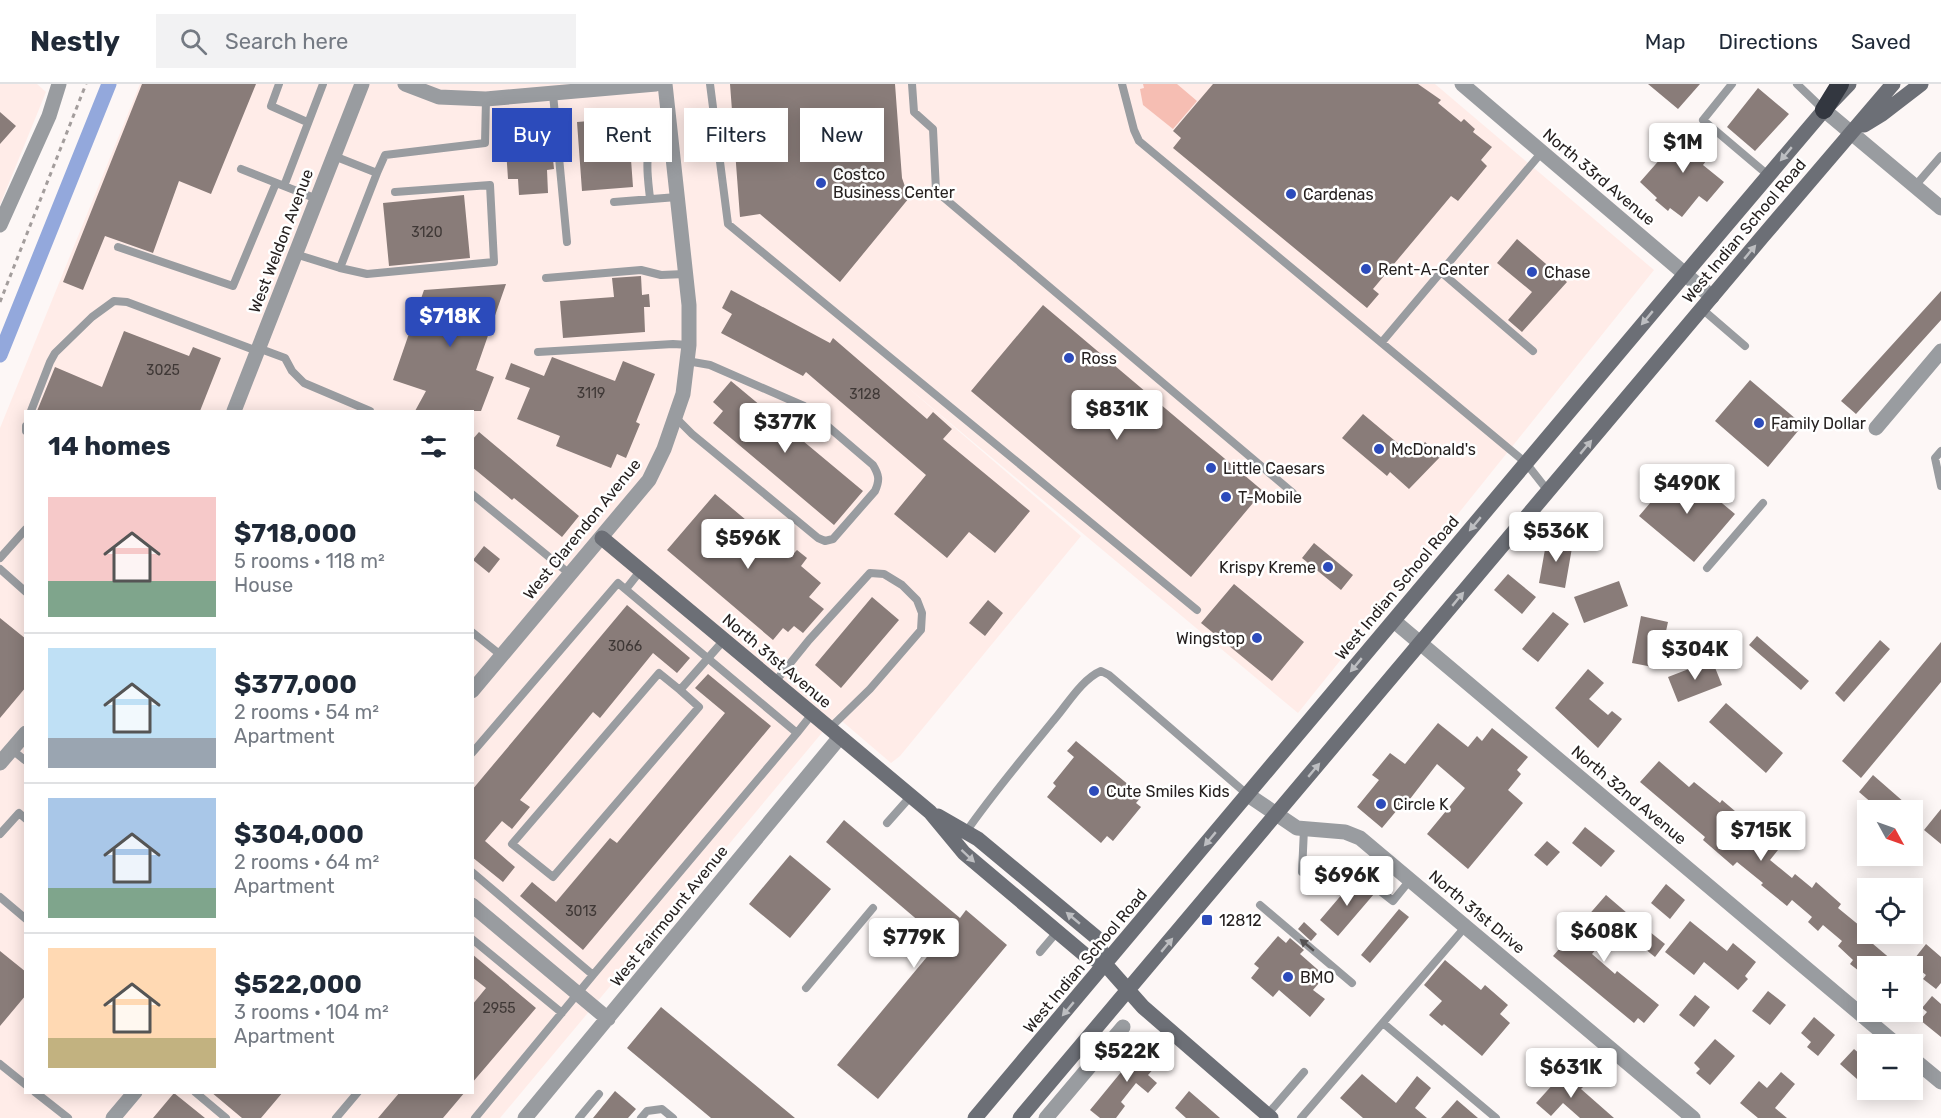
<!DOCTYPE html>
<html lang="en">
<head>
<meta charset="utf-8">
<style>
	:root { --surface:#fff; --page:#f2f2f3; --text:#1f2937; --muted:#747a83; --line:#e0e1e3; --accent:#2c4bbb }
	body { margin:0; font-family:Rubik,sans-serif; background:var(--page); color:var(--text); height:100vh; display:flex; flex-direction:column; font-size:22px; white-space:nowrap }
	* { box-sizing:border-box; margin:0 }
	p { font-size:20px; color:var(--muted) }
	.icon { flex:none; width:33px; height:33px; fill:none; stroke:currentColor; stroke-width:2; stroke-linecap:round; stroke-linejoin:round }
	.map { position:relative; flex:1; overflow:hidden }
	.side { position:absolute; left:24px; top:326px; width:450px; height:684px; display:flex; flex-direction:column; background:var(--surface); border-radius:0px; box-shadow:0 3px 15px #0003 }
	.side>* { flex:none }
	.banner { position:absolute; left:492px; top:24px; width:570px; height:54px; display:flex; gap:12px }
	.needle { width:39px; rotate:130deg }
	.controls { position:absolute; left:1857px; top:716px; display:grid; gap:12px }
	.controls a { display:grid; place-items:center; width:66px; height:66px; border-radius:0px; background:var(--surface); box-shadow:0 3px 15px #0003; font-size:30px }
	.price { position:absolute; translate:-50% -51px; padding:0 14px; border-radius:6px; background:#fff; color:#222; font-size:20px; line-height:39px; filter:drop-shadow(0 2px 3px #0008) }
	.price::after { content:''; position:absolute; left:50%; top:36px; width:18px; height:14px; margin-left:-9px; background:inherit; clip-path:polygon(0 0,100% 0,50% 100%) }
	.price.active { background:var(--accent); color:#fff }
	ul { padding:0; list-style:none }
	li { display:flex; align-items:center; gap:18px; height:150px; padding:0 24px }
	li+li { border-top:2px solid var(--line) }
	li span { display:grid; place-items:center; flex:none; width:168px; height:120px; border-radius:0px; color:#555 }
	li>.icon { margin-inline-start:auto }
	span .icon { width:72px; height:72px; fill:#fffc; stroke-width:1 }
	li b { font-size:26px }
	h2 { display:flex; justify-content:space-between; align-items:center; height:72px; padding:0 24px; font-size:26px }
	.tag { padding:0 21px; border-radius:0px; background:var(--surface); box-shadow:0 3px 15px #0003; font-size:21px; line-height:54px }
	.tag.active { background:var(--accent); color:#fff }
	header { display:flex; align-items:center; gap:36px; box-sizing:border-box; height:84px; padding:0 30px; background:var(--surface); border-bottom:2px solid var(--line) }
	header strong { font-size:28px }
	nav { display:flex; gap:33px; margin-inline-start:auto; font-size:21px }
	.search { width:420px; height:54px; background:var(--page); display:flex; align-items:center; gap:15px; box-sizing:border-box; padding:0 21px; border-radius:0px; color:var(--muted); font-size:22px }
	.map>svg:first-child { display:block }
</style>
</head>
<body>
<header>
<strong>Nestly</strong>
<div class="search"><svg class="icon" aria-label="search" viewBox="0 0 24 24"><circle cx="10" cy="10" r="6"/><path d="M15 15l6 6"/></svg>Search here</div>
<nav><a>Map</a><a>Directions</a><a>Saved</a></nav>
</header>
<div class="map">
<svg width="1941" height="1034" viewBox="0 0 1941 1034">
	<rect width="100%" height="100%" fill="#fdf7f6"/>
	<path fill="#ffece8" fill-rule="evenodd" d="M0,0H37L46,8L0,121Z
		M140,0H1435L1654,186L1298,629L906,302L1081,452L900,672L891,679L836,632L500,1034H0V344ZM26,327H472V1008H26Z"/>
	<path fill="#f6beb3" d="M1143,0H1177L1197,17L1173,45L1143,21L1140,5L1144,4Z"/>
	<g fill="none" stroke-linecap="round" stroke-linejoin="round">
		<path stroke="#93a8dc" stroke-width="15" d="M0,271L109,0"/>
	</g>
	<path fill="#897c79" d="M142,0H256L211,110L179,97L153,169L105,152L83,206L63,198Z
		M730,0H895L902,94L909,114L840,198L760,130L740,133Z
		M1213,0H1418L1441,16L1438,19L1461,38L1464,35L1475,45L1473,48L1492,63L1481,76L1487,82L1458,117L1451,112L1373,205L1379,210L1367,224L1173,64L1181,54L1173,47Z
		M1648,0H1700L1678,25Z
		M1758,4L1789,30L1755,67L1727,43Z
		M0,28L16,42L0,60Z
		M628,34L633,103L582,107L577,38Z
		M541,40L542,45L550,44L554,85L547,86L548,109L519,111L518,95H508L506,65H516L515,42Z
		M1691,40L1710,55L1704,63L1712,69L1703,81L1724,98L1707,118L1699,112L1682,133L1670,124L1668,127L1655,116L1657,114L1640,98Z
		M464,111L470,174L389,182L383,119Z
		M1517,155L1567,198L1522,248L1508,236L1532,208L1497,179Z
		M641,192L642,211L649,210L650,223H644L645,248L563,254L560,217L614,213L612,194Z
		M506,200L476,286L494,293L481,327H415L426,307L393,296L424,206Z
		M731,206L830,259L833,254L927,335L933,328L952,345L943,355L1030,427L995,469L969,448L947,474L894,430L926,391L806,288L803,292L721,249L732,230L722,224Z
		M1941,207V236L1856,330L1841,317Z
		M1043,221L1263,407L1191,493L971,307Z
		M124,247L189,272L193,263L221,274L200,327H37L55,283L102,303Z
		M552,273L615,297L623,277L655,290L636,338L640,340L626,374L617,370L611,384L556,362L560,352L517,335L530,304L505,295L511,279L544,292Z
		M1750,296L1803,341L1768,383L1715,337Z
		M731,297L863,407L834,441L713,339L723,327L713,318Z
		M1363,330L1413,372L1425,358L1441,372L1409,405L1390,388L1387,392L1342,354Z
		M479,348L579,432L562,453L514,414L512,416L472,383V356Z
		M1680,384L1735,430L1694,478L1639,432Z
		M715,410L752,441L746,447L767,465L773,458L790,473L797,466L807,474L801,482L821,499L809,513L824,525L803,549L794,542L788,548L783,544L773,556L667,466Z
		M1547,454L1573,458L1565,504L1539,499Z
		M1314,459L1353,491L1341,506L1302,474Z
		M484,462L500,475L489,489L473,476Z
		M1508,490L1536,513L1522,530L1494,506Z
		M1619,497L1628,522L1584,539L1574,513Z
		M1234,500L1304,558L1272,597L1201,539Z
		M872,513L899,536L841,604L815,581Z
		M988,516L1003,529L985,552L969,539Z
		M627,521L690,574L677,589L653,569L600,634L593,628L520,716L530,723L512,745L502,737L485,757L515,783L503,798L472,773V706Z
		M1553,528L1569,540L1538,578L1522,565Z
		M1641,532L1668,538L1658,584L1632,579Z
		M0,534L26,555V603L0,634Z
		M1757,552L1809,597L1801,606L1749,561Z
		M1880,556L1890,565L1844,618L1835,609Z
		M1941,558V598L1861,694L1842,677Z
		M1712,576L1722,601L1678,618L1668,593Z
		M1588,585L1604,599L1589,615L1608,631L1612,627L1622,635L1598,664L1555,624Z
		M708,590L771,642L583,866L520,812L532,798L556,818L610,754L617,759L725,629L695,604Z
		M1726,619L1783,669L1766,689L1709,638Z
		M1438,639L1468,663L1477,652L1482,657L1492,644L1528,673L1517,686L1521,690L1508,706L1523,719L1468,785L1427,750L1465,704L1437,680L1410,715L1408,713L1382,744L1357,723L1379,696L1372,691L1390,669L1405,680Z
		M1076,657L1142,712L1136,719L1141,723L1113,757L1107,752L1101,759L1047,713L1056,702L1053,699L1074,673L1067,667Z
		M1659,677L1689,703L1694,698L1720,719L1722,716L1749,739L1747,741L1778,766L1770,776L1792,794L1795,790L1812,804L1816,798L1841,820L1838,824L1860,842L1858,845L1867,853L1866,854L1899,882H1868V894L1850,880L1853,876L1838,862L1842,857L1823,841L1818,847L1808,838L1812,833L1792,816L1787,822L1761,801L1763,799L1737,778L1733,782L1703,756L1705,753L1640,698Z
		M1873,691L1913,726H1880L1859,708Z
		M1941,725V760L1924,746Z
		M844,736L960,834L966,826L1007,861L878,1015L837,981L941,856L826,758Z
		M1585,743L1615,767L1601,783L1572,759Z
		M1547,757L1560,768L1547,782L1534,771Z
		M790,771L831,805L790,854L749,820Z
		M1355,795L1374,810L1338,852L1320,836Z
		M1666,800L1685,816L1670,835L1651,819Z
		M1606,811L1627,829L1592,870L1615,890L1617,887L1659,921L1644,939L1638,934L1634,939L1553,872Z
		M1399,825L1409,833L1370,879L1361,871Z
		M1690,837L1727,867L1733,859L1756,878L1745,892L1748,895L1738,906L1704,878L1694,891L1665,868Z
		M1304,838L1317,850L1311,857L1298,845Z
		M1645,844L1665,860L1655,873L1635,857Z
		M1278,852L1286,859L1290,854L1304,866L1300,870L1325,892L1313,906L1325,915L1310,933L1279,906L1273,913L1251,894L1259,884L1254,880Z
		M1926,860L1941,873V899L1936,905L1923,895L1926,891L1911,879Z
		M0,867L26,888V911L0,942Z
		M472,870L536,924L472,999V921L486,904L472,893Z
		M1445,876L1481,906L1485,901L1508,921L1500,930L1510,939L1482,972L1444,940L1442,942L1429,931L1442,917L1424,901Z
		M1768,907L1786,921L1770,941L1752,927Z
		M1695,911L1710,923L1694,943L1679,931Z
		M1932,912L1941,920V953L1920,936L1927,928L1922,924Z
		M661,923L795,1034H711L627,964Z
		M1814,933L1835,951L1818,972L1807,963L1811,958L1801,949Z
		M1715,955L1735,972L1710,1001L1696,989L1700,985L1694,979Z
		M1136,965L1146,973L1153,965L1163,974L1148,991L1157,999L1148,1009L1136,999L1121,1018L1125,1022L1116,1034H1100L1090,1026L1122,987L1119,984Z
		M1854,965L1868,977V983L1857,995L1840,980Z
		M1565,987L1583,1003L1581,1005L1614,1034H1580L1563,1019L1551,1032L1536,1019Z
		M1781,988L1795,1000L1775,1024L1787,1034H1758L1740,1019L1759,997L1767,1004Z
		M1362,990L1396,1019L1417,992L1431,1004L1415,1024L1427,1034H1363L1340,1014Z
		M615,1007L636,1025L628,1034H593Z
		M1189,1007L1220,1034H1186L1175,1024Z
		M211,1008H283L261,1034H242Z
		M400,1008H465L443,1034H378Z
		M174,1009L205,1034H153Z
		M1457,1016L1478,1034H1441Z"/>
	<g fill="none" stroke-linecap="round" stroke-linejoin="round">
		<path stroke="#a39d9c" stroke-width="3" stroke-dasharray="4.5 4.5" stroke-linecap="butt" d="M0,218L86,0"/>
		<path stroke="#999ca0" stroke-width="8" d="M279,0L271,22L307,38
			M710,0L728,140L1197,526
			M912,0L914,28L933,45L936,107L1293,409
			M1122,0L1134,46L1139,57L1526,379L1548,407
			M1732,0L1703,36L1768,91
			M1797,0L1824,26
			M553,10L567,158
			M241,85L317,115
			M377,89L385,71L485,59L486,15
			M284,102L323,0
			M1915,102L1941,72
			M650,115C649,101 642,65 656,58C660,56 666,56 671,55
			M614,118L677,113
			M118,163L233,202L276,99
			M295,170L340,184L377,89L334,72
			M340,184L367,190L494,178L490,101L395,108
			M1441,188L1533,267
			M546,194L641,186L661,191L685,190
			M1702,225L1745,262
			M1382,258L1542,68
			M258,264L285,274L292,287L304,299L370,327
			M538,268L673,260L689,261
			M31,327L50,278L55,269L92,233L114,217L127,218L257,267
			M675,333L692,350L818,454L825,457L833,455L875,407C880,396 879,391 873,381L804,322L710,281L687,277
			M26,342V347
			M1941,367L1935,374L1941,402
			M472,410L571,491
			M0,474L26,445
			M1707,484L1763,419
			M0,485L26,508
			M626,505L641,486
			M472,548L502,572
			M775,598L809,556L870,489L884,490L902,501L917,516L922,529L921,546L870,605L830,644
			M680,606L659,589L512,760L553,793L699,623L680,606L724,556
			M797,649L812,630
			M11,665L26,677
			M472,669L618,499L797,649L593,891L472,788
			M887,739L911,712
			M1304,745L1302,788L1343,778L1393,817L1410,796
			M966,748C993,709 1023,674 1053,637C1067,621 1082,595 1101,587L1109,591L1248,711
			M0,750L19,729L26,735
			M0,813L26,835
			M1260,821L1352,899
			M472,855L562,929
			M1040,868L1057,848
			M806,904L873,824
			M1383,939L1496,1034
			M0,980L26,1001
			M35,1008L68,1034
			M195,1008L226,1034
			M1267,1031L1304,988
			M336,1034L358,1008
			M475,1034L593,891
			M579,1034L599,1010
			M641,1034L647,1027L662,1025L673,1034
			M1301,1034L1466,842"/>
		<path stroke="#999ca0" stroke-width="15" d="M405,0L439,13L486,15L656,0
			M1462,0L1712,213
			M1824,26L1941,124
			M0,141L49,32L59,0
			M234,327L362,0
			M1876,344L1941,267
			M1394,537L1896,960
			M472,607L649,396L664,365L683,310L689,261V221L665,0
			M0,679L26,649
			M1248,711L1297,744L1345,748L1360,754L1693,1034
			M472,821L608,935
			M1912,974L1941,998
			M113,1034L135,1008
			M525,1034L840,653
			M1046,1034L1123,943"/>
		<path stroke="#6c6f76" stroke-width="15" d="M1864,41L1882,30L1921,0
			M602,454L930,728L964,769L1085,871L1105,880
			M938,732L978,755L1097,854L1105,880L1143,923L1271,1034
			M975,1034L1685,190L1824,26L1849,0
			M1020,1034L1763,152L1893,0"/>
		<path stroke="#333740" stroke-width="18" d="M1824,26L1840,0"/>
	</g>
	<defs><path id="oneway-solid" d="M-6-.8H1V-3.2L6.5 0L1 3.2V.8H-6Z" transform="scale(1.5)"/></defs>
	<g fill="#bdbec1">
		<use href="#oneway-solid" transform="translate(1786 70) rotate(130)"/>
		<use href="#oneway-solid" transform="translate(1750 168) rotate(-50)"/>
		<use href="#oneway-solid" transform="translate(1647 234) rotate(130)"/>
		<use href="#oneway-solid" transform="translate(1586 363) rotate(-50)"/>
		<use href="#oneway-solid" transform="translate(1475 440) rotate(130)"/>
		<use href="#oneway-solid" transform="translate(1458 515) rotate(-50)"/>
		<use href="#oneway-solid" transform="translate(1356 581) rotate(130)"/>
		<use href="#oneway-solid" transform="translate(1314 686) rotate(-50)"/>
		<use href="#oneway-solid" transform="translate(1210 755) rotate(130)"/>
		<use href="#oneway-solid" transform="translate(968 772) rotate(43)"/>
		<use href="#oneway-solid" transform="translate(1073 834) rotate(-140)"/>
		<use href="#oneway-solid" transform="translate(1167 861) rotate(-50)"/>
		<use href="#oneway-solid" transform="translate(1068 925) rotate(130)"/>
	</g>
	<use fill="#545253" href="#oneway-solid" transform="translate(1307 861) rotate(-140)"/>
	<g fill="#2c4bbb" stroke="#fff" stroke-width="2">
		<circle cx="821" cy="99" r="6"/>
		<circle cx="1291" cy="110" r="6"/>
		<circle cx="1366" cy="185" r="6"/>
		<circle cx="1532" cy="188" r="6"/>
		<circle cx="1069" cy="274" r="6"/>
		<circle cx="1759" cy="339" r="6"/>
		<circle cx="1379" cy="365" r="6"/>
		<circle cx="1211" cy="384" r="6"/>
		<circle cx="1226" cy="413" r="6"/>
		<circle cx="1328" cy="483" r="6"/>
		<circle cx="1257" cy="554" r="6"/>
		<circle cx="1094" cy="707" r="6"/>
		<circle cx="1381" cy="720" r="6"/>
		<rect x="1201" y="830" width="12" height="12" rx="3"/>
		<circle cx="1288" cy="893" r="6"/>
	</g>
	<g text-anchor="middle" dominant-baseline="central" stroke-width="5" stroke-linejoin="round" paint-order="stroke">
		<g font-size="14" fill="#3f3836">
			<text x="427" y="148">3120</text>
			<text x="163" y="286">3025</text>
			<text x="591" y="309">3119</text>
			<text x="865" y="310">3128</text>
			<text x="625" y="562">3066</text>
			<text x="581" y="827">3013</text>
			<text x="499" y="924">2955</text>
		</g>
		<g font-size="16" fill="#262120" stroke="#fff" text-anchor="start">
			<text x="833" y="90">Costco<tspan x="833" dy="18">Business Center</tspan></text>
			<text x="1303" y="110">Cardenas</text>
			<text x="1378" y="185">Rent-A-Center</text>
			<text x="1544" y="188">Chase</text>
			<text x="1081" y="274">Ross</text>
			<text x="1771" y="339">Family Dollar</text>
			<text x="1391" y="365">McDonald's</text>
			<text x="1223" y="384">Little Caesars</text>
			<text x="1238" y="413">T-Mobile</text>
			<text x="1316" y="483" text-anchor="end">Krispy Kreme</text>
			<text x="1245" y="554" text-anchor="end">Wingstop</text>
			<text x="1106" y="707">Cute Smiles Kids</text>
			<text x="1393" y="720">Circle K</text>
			<text x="1219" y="836">12812</text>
			<text x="1300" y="893">BMO</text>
		</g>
		<g font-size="16" fill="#262120" stroke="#fff">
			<text transform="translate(1599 93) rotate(40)">North 33rd Avenue</text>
			<text transform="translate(1744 147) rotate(-50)">West Indian School Road</text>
			<text transform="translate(281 157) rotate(-69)">West Weldon Avenue</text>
			<text transform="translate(582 445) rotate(-51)">West Clarendon Avenue</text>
			<text transform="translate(1397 504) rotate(-50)">West Indian School Road</text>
			<text transform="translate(777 577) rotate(40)">North 31st Avenue</text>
			<text transform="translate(1629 711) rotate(40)">North 32nd Avenue</text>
			<text transform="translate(1477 828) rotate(40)">North 31st Drive</text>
			<text transform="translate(669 832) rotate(-51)">West Fairmount Avenue</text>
			<text transform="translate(1085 877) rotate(-50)">West Indian School Road</text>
		</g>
	</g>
</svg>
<div class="controls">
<a><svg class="needle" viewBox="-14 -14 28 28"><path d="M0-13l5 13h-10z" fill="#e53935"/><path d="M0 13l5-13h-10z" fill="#747a83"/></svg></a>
<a><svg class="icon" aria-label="locate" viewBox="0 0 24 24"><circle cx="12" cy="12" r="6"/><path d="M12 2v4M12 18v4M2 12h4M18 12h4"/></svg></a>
<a>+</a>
<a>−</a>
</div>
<b class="price" style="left:1683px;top:90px">$1M</b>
<b class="price active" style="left:450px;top:264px">$718K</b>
<b class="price" style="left:1117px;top:357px">$831K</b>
<b class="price" style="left:785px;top:370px">$377K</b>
<b class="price" style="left:1687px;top:431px">$490K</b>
<b class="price" style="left:1556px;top:479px">$536K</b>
<b class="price" style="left:748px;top:486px">$596K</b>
<b class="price" style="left:1695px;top:597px">$304K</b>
<b class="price" style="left:1761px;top:778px">$715K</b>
<b class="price" style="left:1347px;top:823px">$696K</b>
<b class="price" style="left:1604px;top:879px">$608K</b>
<b class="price" style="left:914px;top:885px">$779K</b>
<b class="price" style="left:1127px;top:999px">$522K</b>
<b class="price" style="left:1571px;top:1015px">$631K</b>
<div class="banner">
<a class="tag active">Buy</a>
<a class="tag">Rent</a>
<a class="tag">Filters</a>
<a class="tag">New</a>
</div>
<section class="side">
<h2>14 homes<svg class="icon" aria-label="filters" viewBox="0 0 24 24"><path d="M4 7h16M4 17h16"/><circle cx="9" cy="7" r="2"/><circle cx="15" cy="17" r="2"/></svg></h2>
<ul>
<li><span style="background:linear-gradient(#f6c9c9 70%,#7fa58c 0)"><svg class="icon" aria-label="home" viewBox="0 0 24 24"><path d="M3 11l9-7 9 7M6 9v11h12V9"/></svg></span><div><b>$718,000</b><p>5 rooms · 118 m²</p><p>House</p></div></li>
<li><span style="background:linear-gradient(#bfe0f5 75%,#9aa5b1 0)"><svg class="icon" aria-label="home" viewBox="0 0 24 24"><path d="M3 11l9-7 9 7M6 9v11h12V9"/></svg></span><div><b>$377,000</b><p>2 rooms · 54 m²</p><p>Apartment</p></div></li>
<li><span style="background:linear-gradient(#a9c7e8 75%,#7fa58c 0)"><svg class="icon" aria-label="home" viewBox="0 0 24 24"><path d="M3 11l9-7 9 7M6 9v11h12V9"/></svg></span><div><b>$304,000</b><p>2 rooms · 64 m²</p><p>Apartment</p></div></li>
<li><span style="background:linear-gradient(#ffd9b3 75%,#c2b280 0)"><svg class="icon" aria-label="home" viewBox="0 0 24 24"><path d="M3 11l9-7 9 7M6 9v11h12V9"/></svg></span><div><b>$522,000</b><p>3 rooms · 104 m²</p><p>Apartment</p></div></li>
</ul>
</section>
</div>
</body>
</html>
